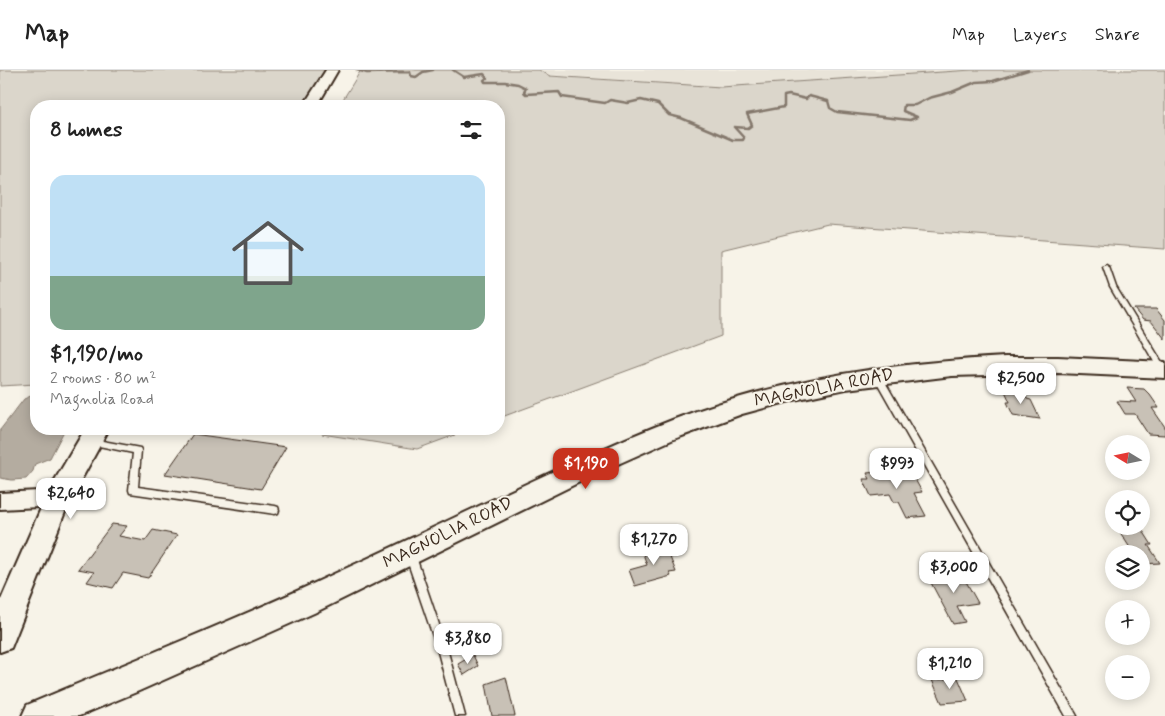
<!DOCTYPE html>
<html lang="en">
<head>
<meta charset="utf-8">
<style>
	:root { --surface:#fff; --page:#f6f6f6; --text:#222; --muted:#767676; --line:#e0e0e0; --accent:#c8321e }
	body { margin:0; font-family:Mynerve,sans-serif; background:var(--page); color:var(--text); height:100vh; display:flex; flex-direction:column; font-size:19px; white-space:nowrap }
	* { box-sizing:border-box; margin:0 }
	p { font-size:16px; color:var(--muted) }
	.icon { flex:none; width:28px; height:28px; fill:none; stroke:currentColor; stroke-width:2; stroke-linecap:round; stroke-linejoin:round }
	.map { position:relative; flex:1; overflow:hidden }
	.side { position:absolute; left:30px; top:30px; width:475px; height:335px; display:flex; flex-direction:column; background:var(--surface); border-radius:20px; box-shadow:0 2px 12px #0003 }
	.side>* { flex:none }
	.needle { width:32px; rotate:280deg }
	.buttons { position:absolute; left:1105px; top:365px; display:grid; gap:10px }
	.buttons a { display:grid; place-items:center; width:45px; height:45px; border-radius:50%; background:var(--surface); box-shadow:0 2px 12px #0003; font-size:25px }
	.price { position:absolute; translate:-50% -42px; padding:0 11px; border-radius:10px; background:#fff; color:#222; font-size:16px; line-height:32px; filter:drop-shadow(0 1px 2px #0008) }
	.price::after { content:''; position:absolute; left:50%; top:30px; width:15px; height:11px; margin-left:-8px; background:inherit; clip-path:polygon(0 0,100% 0,50% 100%) }
	.price.active { background:var(--accent); color:#fff }
	ul { padding:0; list-style:none }
	li { display:grid; align-content:center; gap:10px; height:265px; padding:0 20px }
	li span { display:grid; place-items:center; height:155px; border-radius:15px; color:#555 }
	li>.icon { margin-inline-start:auto }
	span .icon { width:90px; height:90px; fill:#fffc; stroke-width:1 }
	li b { font-size:21px }
	h2 { display:flex; justify-content:space-between; align-items:center; height:60px; padding:0 20px; font-size:21px }
	header { display:flex; align-items:center; gap:30px; box-sizing:border-box; height:70px; padding:0 25px; background:var(--surface); border-bottom:1px solid var(--line) }
	header strong { font-size:24px }
	nav { display:flex; gap:28px; margin-inline-start:auto; font-size:18px }
	.map>svg:first-child { display:block }
</style>
</head>
<body>
<header>
<strong>Map</strong>
<nav><a>Map</a><a>Layers</a><a>Share</a></nav>
</header>
<div class="map">
<svg width="1165" height="646" viewBox="0 0 1165 646">
	<rect width="100%" height="100%" fill="#f7f3e8"/>
	<filter id="ink" filterUnits="userSpaceOnUse"><feTurbulence type="fractalNoise" baseFrequency=".02" numOctaves="2"/><feDisplacementMap in="SourceGraphic" scale="10" xChannelSelector="R" yChannelSelector="G"/><feConvolveMatrix kernelMatrix="1 2 1 2 8 2 1 2 1" color-interpolation-filters="sRGB"/></filter>
	<g filter="url(#ink)">
		<path fill="#e9e4d9" d="M539,0H972L721,17L550,5Z"/>
		<path fill="#dbd6cb" stroke="#8b8074" d="M0,0H328L305,36H36V314L0,316Z
			M361,0H539L550,6L721,17L972,0H1165V179L828,154L721,180V266L499,348V36H339Z
			M319,359H471L417,379L322,364Z"/>
		<path fill="#b4aca0" stroke="#84786c" d="M33,325H36V359H65L50,388L35,394L33,401L26,409L12,410L0,408V360L24,329Z"/>
		<g fill="none" stroke-linecap="round" stroke-linejoin="round">
			<path stroke="#84786c" stroke-width="2.5" d="M357,0L367,3L410,2L411,6L416,7L423,2L433,0
				M453,0L464,7L484,4L487,8L484,10L485,12H505L518,14L526,18L524,22L526,24L559,22L562,27L605,33L610,30L628,33L641,30L658,34L669,45L681,48L733,70H743L744,68L734,57L748,58L752,55L747,44L784,37V26L789,25L806,29L809,26L828,31L830,38L837,42L910,50L917,47L903,41L904,35H915L929,28L952,22L976,12L993,11L1028,0"/>
		</g>
		<path fill="#c8c1b6" stroke="#3b2a1e" d="M1134,239H1156L1165,250V269L1151,251L1143,250Z
			M1127,318L1144,319L1150,325L1159,338H1152L1165,357V365L1148,364L1135,344H1125L1117,331L1136,332Z
			M1005,321L1024,322L1027,329L1031,330L1040,349L1013,345L1007,332H1010Z
			M193,364L286,377L261,419L165,404Z
			M895,400L897,405L912,404L922,422L914,423L926,446L907,448L899,432H894L890,424L871,426L863,409H870L867,403Z
			M112,454L127,456L119,466L145,471L153,460L177,465L148,508L123,503L113,518L87,512L94,502L78,499Z
			M1116,456H1140L1152,475H1148L1160,493L1141,494V484H1134Z
			M665,475L676,502L669,503L671,506L635,516L629,500L647,495L642,481Z
			M959,499L978,533L957,536L965,552L953,554L929,509L945,507L943,502Z
			M473,585L478,596L464,605L458,594Z
			M506,607L515,646H492L486,614Z
			M958,608L968,631L942,633L932,610Z"/>
		<g fill="none" stroke-linecap="round" stroke-linejoin="round">
			<defs>
				<path id="lane" d="M1106,195L1109,197L1116,217L1165,297V302H1160L1110,217L1103,197Z
					M878,304L881,305L1077,646H1066L874,307Z
					M92,369L140,378L141,380L138,417L275,436L278,437L279,440L278,443L275,444L130,423L129,420L133,383L89,374L88,372L89,370Z
					M410,480L413,481L415,484L447,578L465,646H455L437,578L405,484L407,481Z"/>
				<path id="street" d="M58,420L65,422L67,428L65,434L58,436L0,439V423Z"/>
				<path id="secondary" d="M326,0H338L317,36H303Z
					M1005,287H1058L1165,292V308L1058,303L952,306L846,319L794,330L742,344L674,369L600,402L314,543L139,621L79,646H22L27,635C131,591 234,551 336,503C413,468 488,431 565,396C622,370 680,344 741,327C827,302 916,292 1005,287Z
					M85,359H109L69,432L11,578L0,582V532L49,420Z"/>
			</defs>
			<use href="#lane" stroke="#3b2a1e" stroke-width="3"/>
			<use href="#street" stroke="#3b2a1e" stroke-width="4"/>
			<use href="#secondary" stroke="#3b2a1e" stroke-width="4"/>
			<use href="#lane" fill="#f7f3e8" fill-rule="evenodd"/>
			<use href="#street" fill="#f7f3e8" fill-rule="evenodd"/>
			<use href="#secondary" fill="#f7f3e8" fill-rule="evenodd"/>
		</g>
	</g>
	<g text-anchor="middle" dominant-baseline="central" stroke-width="4" stroke-linejoin="round" paint-order="stroke">
		<g font-size="18" fill="#3b2a1e" stroke="#f7f3e8">
			<text transform="translate(824 318) rotate(-11)">MAGNOLIA ROAD</text>
			<text transform="translate(448 463) rotate(-26)">MAGNOLIA ROAD</text>
		</g>
	</g>
</svg>
<div class="buttons">
<a><svg class="needle" viewBox="-14 -14 28 28"><path d="M0-13l5 13h-10z" fill="#e53935"/><path d="M0 13l5-13h-10z" fill="#767676"/></svg></a>
<a><svg class="icon" aria-label="locate" viewBox="0 0 24 24"><circle cx="12" cy="12" r="6"/><path d="M12 2v4M12 18v4M2 12h4M18 12h4"/></svg></a>
<a><svg class="icon" aria-label="layers" viewBox="0 0 24 24"><path d="M12 4l9 5-9 5-9-5zM3 14l9 5 9-5"/></svg></a>
<a>+</a>
<a>−</a>
</div>
<b class="price" style="left:1021px;top:335px">$2,500</b>
<b class="price active" style="left:586px;top:420px">$1,190</b>
<b class="price" style="left:897px;top:420px">$993</b>
<b class="price" style="left:71px;top:450px">$2,640</b>
<b class="price" style="left:654px;top:496px">$1,270</b>
<b class="price" style="left:954px;top:524px">$3,000</b>
<b class="price" style="left:468px;top:595px">$3,880</b>
<b class="price" style="left:950px;top:620px">$1,210</b>
<section class="side">
<h2>8 homes<svg class="icon" aria-label="filters" viewBox="0 0 24 24"><path d="M4 7h16M4 17h16"/><circle cx="9" cy="7" r="2"/><circle cx="15" cy="17" r="2"/></svg></h2>
<ul>
<li><span style="background:linear-gradient(#bfe0f5 65%,#7fa58c 0)"><svg class="icon" aria-label="home" viewBox="0 0 24 24"><path d="M3 11l9-7 9 7M6 9v11h12V9"/></svg></span><div><b>$1,190/mo</b><p>2 rooms · 80 m²</p><p>Magnolia Road</p></div></li>
</ul>
</section>
</div>
</body>
</html>
